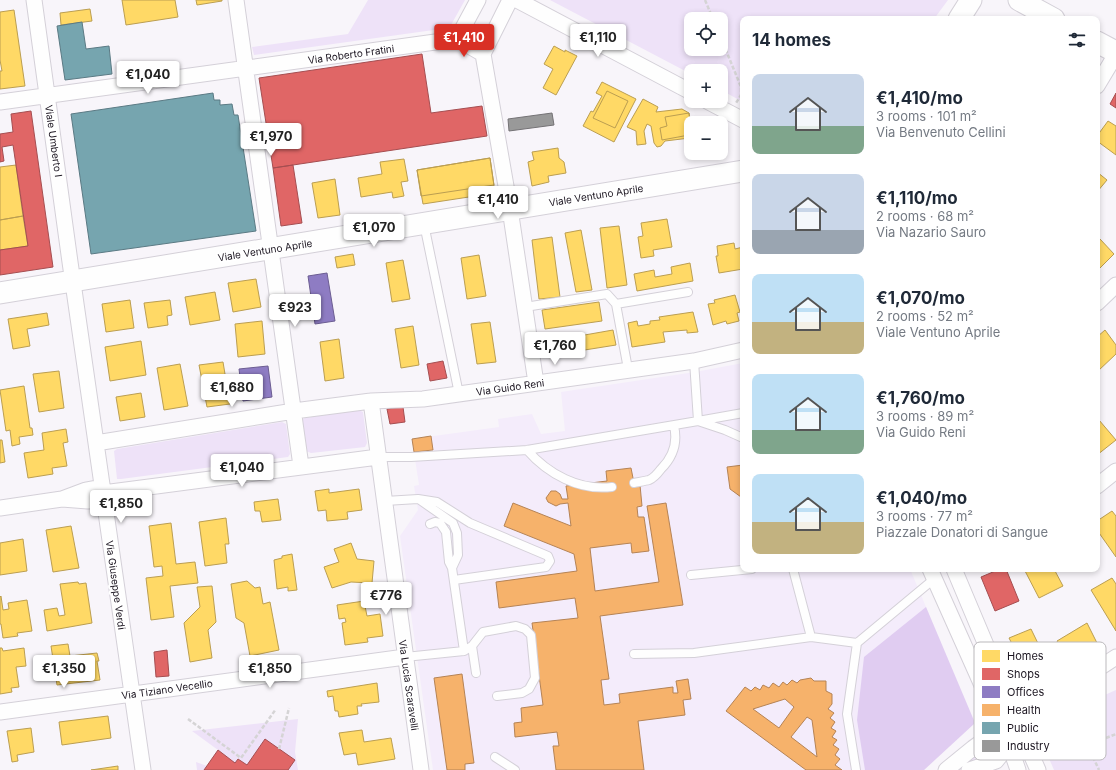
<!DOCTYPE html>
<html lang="en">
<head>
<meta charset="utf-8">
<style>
	:root { --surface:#fff; --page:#f6f6f7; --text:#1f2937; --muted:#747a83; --accent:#d93025 }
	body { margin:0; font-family:Inter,sans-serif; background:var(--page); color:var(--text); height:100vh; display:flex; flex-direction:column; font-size:15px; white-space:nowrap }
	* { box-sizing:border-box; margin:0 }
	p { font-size:13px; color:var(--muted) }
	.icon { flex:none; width:22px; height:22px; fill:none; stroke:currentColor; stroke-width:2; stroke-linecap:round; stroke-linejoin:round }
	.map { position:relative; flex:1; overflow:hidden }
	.drawer { position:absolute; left:740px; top:16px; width:360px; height:556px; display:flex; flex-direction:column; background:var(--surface); border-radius:8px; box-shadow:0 2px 6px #0003 }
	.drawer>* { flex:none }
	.tools { position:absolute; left:684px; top:12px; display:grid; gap:8px }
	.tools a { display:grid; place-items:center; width:44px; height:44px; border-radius:8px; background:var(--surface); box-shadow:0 2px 6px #0003; font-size:20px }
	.price { position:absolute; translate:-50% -34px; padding:0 9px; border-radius:4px; background:#fff; color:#222; font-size:13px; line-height:26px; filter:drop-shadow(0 1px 2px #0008) }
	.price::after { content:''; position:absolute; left:50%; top:24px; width:12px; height:9px; margin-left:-6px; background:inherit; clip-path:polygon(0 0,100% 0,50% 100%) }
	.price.selected { background:var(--accent); color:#fff }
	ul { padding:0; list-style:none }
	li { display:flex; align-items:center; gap:12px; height:100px; padding:0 12px }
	li span { display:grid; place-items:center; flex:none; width:112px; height:80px; border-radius:8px; color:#555 }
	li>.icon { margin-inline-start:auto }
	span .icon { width:48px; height:48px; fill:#fffc; stroke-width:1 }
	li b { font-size:17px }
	h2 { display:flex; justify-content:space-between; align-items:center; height:48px; padding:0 12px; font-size:17px }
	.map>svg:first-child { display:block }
</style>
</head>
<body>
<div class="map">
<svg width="1116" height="770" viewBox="0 0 1116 770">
	<rect width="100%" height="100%" fill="#f8f5fa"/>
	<path fill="#f4ecfb" d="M743,363V569H910L975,723L924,770H433L400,536L418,510L414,486L419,485L412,439L499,427L498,419L532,414L541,434L565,431L561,392L695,372Z"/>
	<path fill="#eee2f8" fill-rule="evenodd" d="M368,0H465L451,25L448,28L254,55L252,47L348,34Z
		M550,0H948L934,19H743V102L721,90V71H691V74ZM691,19H721V49H691Z
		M359,410L363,412L367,443L365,447L311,453L306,451L301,420L305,418Z
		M282,422L286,424L290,454L288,457L121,479H117L114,451L117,449Z
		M1116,690V770H1054L1035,726Z
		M298,719L295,752L298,770H197L196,762L207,766L218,750L192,731Z
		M986,746L990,756L963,767L961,766Z"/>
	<path fill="#e0ccf1" d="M926,607L975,723L924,770H865L857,720L864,657Z"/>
	<path fill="#ffd966" stroke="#bb9e51" d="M122,0H175L178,17L126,25Z
		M196,0H222V1L197,5Z
		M90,9L92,21L61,25L60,13Z
		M14,10L25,86L0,89V71H2L0,60V12Z
		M554,46L565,52V50L577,56L556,95L543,88L553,69L544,64Z
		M602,82L636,99L614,142L583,126L591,111L593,112L602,96L596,93Z
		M607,91L628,101L615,128L593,118Z
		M643,99L658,107L656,112L682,109L689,113L690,121L697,120V123H691V138H690L665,141L661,146L657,147L654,143L651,126L647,124L644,131L646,144L637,145L636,131L627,127Z
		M689,113L690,121L697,120V123H691V138L689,135L662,140L660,128L667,126L665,117Z
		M1108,121L1116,126V155L1097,141V136Z
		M558,148L559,158L564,162L566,173L548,176L549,182L532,186L528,162L534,160L532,152Z
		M490,158L494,185L421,196L417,170Z
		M490,158L495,193L423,204L417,170Z
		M404,159L408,181L401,182L404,196L393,198L392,192L361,197L358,178L382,174L380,162Z
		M16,165L23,216L0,220V167Z
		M1097,172L1107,180L1097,192Z
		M335,179L340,215L318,218L312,183Z
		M23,216L28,246L0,250V220Z
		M667,219L672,247L653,250L654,256L641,258L638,237L643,236L641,223Z
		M619,226L627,285L607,288L600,228Z
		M581,230L592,290L576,292L565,233Z
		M552,237L560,297L539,299L532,240Z
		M1100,239L1114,254L1098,270L1097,241Z
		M734,243L735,249L743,247V269L719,273L716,256H718L717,246Z
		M353,254L355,265L337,268L335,257Z
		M479,255L486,296L467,299L461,258Z
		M403,260L410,299L392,302L386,263Z
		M690,263L693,281L637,291L634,274L654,270L655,277L672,274L671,267Z
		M256,279L261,307L233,312L228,283Z
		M215,292L220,320L190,325L185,297Z
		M735,295L740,312L737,313L739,321L727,324L726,321L713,325L708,304L715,303L714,300Z
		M130,300L134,328L106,332L102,304Z
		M170,300L172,315L167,316L168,325L148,328L144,303Z
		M599,302L602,321L545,329L542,310Z
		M693,312L698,332L687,333V330L663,332L665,342L632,347L628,323L637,321L638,326L650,324V321L660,320L659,317Z
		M47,313L49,325L27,329L30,346L13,349L8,319Z
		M262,321L265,354L238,357L235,324Z
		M490,322L496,362L477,364L471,324Z
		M413,326L419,365L401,368L395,329Z
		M613,330L616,345L547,356L545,342Z
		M1105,330L1116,345V354L1098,371L1097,370V337Z
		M339,339L344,378L325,381L320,342Z
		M141,341L146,375L110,381L105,347Z
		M223,362L230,404L207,407L199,365Z
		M180,364L188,406L164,410L157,368Z
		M59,371L64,408L39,412L33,374Z
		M24,386L30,428H32L33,435L19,437L20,444L12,446L10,430L6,431L0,390Z
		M141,393L145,417L120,421L116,397Z
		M1099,420L1116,440L1097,455V422Z
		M66,429L68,442L63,443L67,466L52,468L53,474L28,478L24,453L44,450L42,433Z
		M0,440H2L5,462L0,463Z
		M329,489V493L359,489L362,510L347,512L348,519L327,521L326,510L318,511L315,491Z
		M278,499L281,520L262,522L260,511H255L254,502Z
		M1112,511L1116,516V557L1097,530V521Z
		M226,518L229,544H225L227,563L205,566L199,522Z
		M171,523L176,564L195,562L198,583L170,586L174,617L151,620L146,578L163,576L162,566L154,567L149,526Z
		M71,526L79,568L53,572L46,530Z
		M23,539L27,571L0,575V543Z
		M351,543L357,559L374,561L372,583L351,582L332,588L324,567L339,562L334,549Z
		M292,554L297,590L288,591V587L277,589L274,560L282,558V556Z
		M1024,569H1054L1063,586L1039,598Z
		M1112,578L1116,584V631L1091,590Z
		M247,581L255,588L260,587L263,604L270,602L279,650L250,656L244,623L236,618L231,584Z
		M78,582L79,584L86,583L92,623L47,631L44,610L57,608L59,616L65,615L60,584Z
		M212,586L216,622L208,630L212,658L190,662L184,623L200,607L197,587Z
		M1,596L3,610L9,609L8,603L27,600L32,631L17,633L18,636L3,638L1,624H0V597Z
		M364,601L367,616L380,614L383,636L367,638L368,642L345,645L342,623L346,622L345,618L339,619L337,605Z
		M1087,623L1098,645L1068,662L1057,641Z
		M1031,629L1049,666L1028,675L1009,638Z
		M68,644L70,656L97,653L99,661H97L100,680L57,685L51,646Z
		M0,648H2L3,651L24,648L26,666L16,667L19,687L11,688L12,692L0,694Z
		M377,683L379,702L361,704L362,706H357L358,714L339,717L338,711H335L333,696L328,697L327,691Z
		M108,716L111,738L62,745L59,722Z
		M31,728L34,752L17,755L18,761L12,762L7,731Z
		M362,730L364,742L391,738L395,759L358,765L356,753L344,755L339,733Z
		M118,766V770H91Z"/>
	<path fill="#e06666" stroke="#a54e51" d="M422,54L431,113L482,106L487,136L273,168L259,78Z
		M1116,93V108L1110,104Z
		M31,111L53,267L0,275V250L28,246L13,145L2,147L4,161L0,162V134L13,132L11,114Z
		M293,165L302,223L281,226L273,168Z
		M443,361L447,378L430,381L427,364Z
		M403,407L405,422L390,424L387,409Z
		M1000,569H1006L1019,601L995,611L981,577Z
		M167,650L169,676L156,677L154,652Z
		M265,739L295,760L288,770H204L218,750L235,763L238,759L247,765Z"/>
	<path fill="#8e7cc3" stroke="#6c5d92" d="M327,273L335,321L315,324L308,276Z
		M268,366L272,397L243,401L239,369Z"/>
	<path fill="#f6b26b" stroke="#b58355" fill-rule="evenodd" d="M431,436L433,450L414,452L412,439Z
		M743,465V496L741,497L730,489L727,467Z
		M631,468L634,483L640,485L642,506L637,507L638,517H644L649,551L632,553L631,543L590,548L595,591L659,582L647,506L666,503L683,605L600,616L609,679L601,680L604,705L620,703L619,694L673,687V693H678L676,681L688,679L691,699L683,700L685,715L638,721L644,770H556L553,746H559L557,732L515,737L514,723L522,722L521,708L543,705L532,623L578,618L575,598L499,608L496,582L577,571L574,554L504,526L513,503L571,526L568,503L560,504L556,506L548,502L546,498L551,491H556L560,494L562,499H568L566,486L607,481L606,471Z
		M462,674L474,763L465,764V770H447L434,678Z
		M811,678L814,681H826V691L832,694V704L828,709L834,713L830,718L835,722L831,728L836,731L832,737L837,740L833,745L839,749L835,755L840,759L835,765L842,770H806L726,711L745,687L751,691L755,687L760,690L763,685L769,688L773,683L779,687L783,682L787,685L792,680L797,683L800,680ZM785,699L794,707L779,728L753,709ZM807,717L812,720L817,757L791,737Z"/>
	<path fill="#76a5af" stroke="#5b7a84" d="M82,22L86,49L109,46L112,74L65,80L57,26Z
		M213,93L214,100H220V105L232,104L234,115H238L256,231L91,254L71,114Z"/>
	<path fill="#999" stroke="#747275" d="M552,113L554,125L509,131L508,119Z"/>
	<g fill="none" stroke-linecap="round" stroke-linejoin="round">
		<defs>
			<path id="service" d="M424,224L459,394
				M616,304L628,369
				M525,307L607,294L616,304L688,292
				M694,361L698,421L743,413
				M527,450C548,474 579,491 612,487
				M378,457H411L527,450L698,421L725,430L743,438
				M634,483C639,482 645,481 649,480C654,478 658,473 661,469C673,457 678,443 674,426
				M385,501L418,499L437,502L470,523L548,556L550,561L546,567L454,580
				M430,524L435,522L440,523L446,532L449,562L452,568
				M793,569L811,637L857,643
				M691,575L752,569
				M472,646L476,673
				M464,651L472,646L483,632L516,626L525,629L531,635L535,678L529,689L522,693L497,696
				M634,654L694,653L811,637
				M405,657L464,651L452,568L458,555L457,533L453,523L420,500
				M495,757L515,770
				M856,770L847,714L857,643L934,579"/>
			<path id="minor" d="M34,0L70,262L143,770
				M236,0L301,466
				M517,0L691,92
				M457,39L478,0
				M457,39L483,54
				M483,54L510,209L536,383
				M483,54L510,0
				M1097,86L1116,54
				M707,101L743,120
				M0,102L457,39
				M1097,303L1116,285
				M371,401L421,770
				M96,443L294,411L371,401L423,399L694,361L743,350
				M1097,486L1116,471
				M102,487L86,490L62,499L88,501L104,499
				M103,493L378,457
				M0,508L62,499
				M930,569L1001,728L1007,732C1014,731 1017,727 1017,721
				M954,569L1010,702L1013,716
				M0,712L405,657
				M1015,718L1038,770
				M1016,718L1033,711L1116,657
				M1005,732L1018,770
				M946,770L973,748L994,733L999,725
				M969,770L996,761L1000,756L1003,730"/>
			<path id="secondary" d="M1019,0L1054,19
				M959,19L971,0
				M1097,42L1116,52
				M0,293L743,171"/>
		</defs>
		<use href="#service" stroke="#d4d0d8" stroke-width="10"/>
		<use href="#minor" stroke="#d4d0d8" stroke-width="17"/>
		<use href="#secondary" stroke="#d4d0d8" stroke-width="23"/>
		<path stroke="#d5d4d5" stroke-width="2.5" stroke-dasharray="4 2" stroke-linecap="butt" d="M705,0L713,19
			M721,38L741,87V95L736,103
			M188,719L241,758L276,709
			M1106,738L1116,734
			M279,749L289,708
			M1093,757L1099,770"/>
		<use href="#service" stroke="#fefefe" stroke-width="8"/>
		<use href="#minor" stroke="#fefefe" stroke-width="15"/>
		<use href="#secondary" stroke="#fefefe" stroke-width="21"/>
	</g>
	<g text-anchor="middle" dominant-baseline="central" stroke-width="4" stroke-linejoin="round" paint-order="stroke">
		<g font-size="10" fill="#1c1621" stroke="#fff">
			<text transform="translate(351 54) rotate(-8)">Via Roberto Fratini</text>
			<text transform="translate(54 141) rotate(82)">Viale Umberto I</text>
			<text transform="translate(596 195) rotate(-9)">Viale Ventuno Aprile</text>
			<text transform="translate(265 250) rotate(-9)">Viale Ventuno Aprile</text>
			<text transform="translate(510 387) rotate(-8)">Via Guido Reni</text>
			<text transform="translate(116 585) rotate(82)">Via Giuseppe Verdi</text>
			<text transform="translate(409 685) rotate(82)">Via Lucia Scaravelli</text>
			<text transform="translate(167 689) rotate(-8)">Via Tiziano Vecellio</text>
		</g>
	</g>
	<rect x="974" y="642" width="132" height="118" rx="6" fill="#fff" stroke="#bbb9bc" stroke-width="1"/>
	<rect x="982" y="650" width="18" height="12" fill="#ffd966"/>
	<rect x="982" y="668" width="18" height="12" fill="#e06666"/>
	<rect x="982" y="686" width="18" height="12" fill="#8e7cc3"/>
	<rect x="982" y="704" width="18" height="12" fill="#f6b26b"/>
	<rect x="982" y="722" width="18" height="12" fill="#76a5af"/>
	<rect x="982" y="740" width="18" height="12" fill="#999"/>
	<g font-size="11" fill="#1c1621">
		<text x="1007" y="660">Homes</text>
		<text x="1007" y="678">Shops</text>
		<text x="1007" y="696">Offices</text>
		<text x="1007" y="714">Health</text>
		<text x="1007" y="732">Public</text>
		<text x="1007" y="750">Industry</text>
	</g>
</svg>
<div class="tools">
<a><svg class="icon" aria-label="locate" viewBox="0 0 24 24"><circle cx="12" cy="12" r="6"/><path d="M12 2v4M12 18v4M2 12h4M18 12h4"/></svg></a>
<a>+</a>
<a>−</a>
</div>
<b class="price selected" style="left:464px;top:58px">€1,410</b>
<b class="price" style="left:598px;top:58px">€1,110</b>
<b class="price" style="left:148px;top:95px">€1,040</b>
<b class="price" style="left:271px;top:157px">€1,970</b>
<b class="price" style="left:498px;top:220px">€1,410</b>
<b class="price" style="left:374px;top:248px">€1,070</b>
<b class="price" style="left:295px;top:328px">€923</b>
<b class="price" style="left:555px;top:366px">€1,760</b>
<b class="price" style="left:232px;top:408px">€1,680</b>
<b class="price" style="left:242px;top:488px">€1,040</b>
<b class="price" style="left:121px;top:524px">€1,850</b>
<b class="price" style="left:386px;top:616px">€776</b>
<b class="price" style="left:64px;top:689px">€1,350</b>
<b class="price" style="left:270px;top:689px">€1,850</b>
<section class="drawer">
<h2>14 homes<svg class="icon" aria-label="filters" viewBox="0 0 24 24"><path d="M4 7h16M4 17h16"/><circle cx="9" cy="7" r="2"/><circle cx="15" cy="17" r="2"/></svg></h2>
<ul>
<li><span style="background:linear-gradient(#c9d6e8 65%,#7fa58c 0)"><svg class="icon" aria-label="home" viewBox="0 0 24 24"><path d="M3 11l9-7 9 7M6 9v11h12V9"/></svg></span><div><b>€1,410/mo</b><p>3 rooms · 101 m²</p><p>Via Benvenuto Cellini</p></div></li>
<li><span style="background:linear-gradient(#c9d6e8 70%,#9aa5b1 0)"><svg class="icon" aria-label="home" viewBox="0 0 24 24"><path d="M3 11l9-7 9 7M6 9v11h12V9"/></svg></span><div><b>€1,110/mo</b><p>2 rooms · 68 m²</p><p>Via Nazario Sauro</p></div></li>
<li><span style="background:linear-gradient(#bfe0f5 60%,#c2b280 0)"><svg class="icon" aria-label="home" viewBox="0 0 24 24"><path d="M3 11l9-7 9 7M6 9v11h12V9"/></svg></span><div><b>€1,070/mo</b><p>2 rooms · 52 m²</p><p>Viale Ventuno Aprile</p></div></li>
<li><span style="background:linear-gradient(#bfe0f5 70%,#7fa58c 0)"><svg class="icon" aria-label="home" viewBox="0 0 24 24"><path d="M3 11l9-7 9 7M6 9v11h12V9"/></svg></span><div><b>€1,760/mo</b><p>3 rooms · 89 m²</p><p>Via Guido Reni</p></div></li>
<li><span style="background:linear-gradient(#bfe0f5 60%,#c2b280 0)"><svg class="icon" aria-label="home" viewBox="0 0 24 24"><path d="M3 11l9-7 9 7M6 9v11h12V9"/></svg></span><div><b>€1,040/mo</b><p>3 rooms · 77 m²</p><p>Piazzale Donatori di Sangue</p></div></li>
</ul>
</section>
</div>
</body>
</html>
